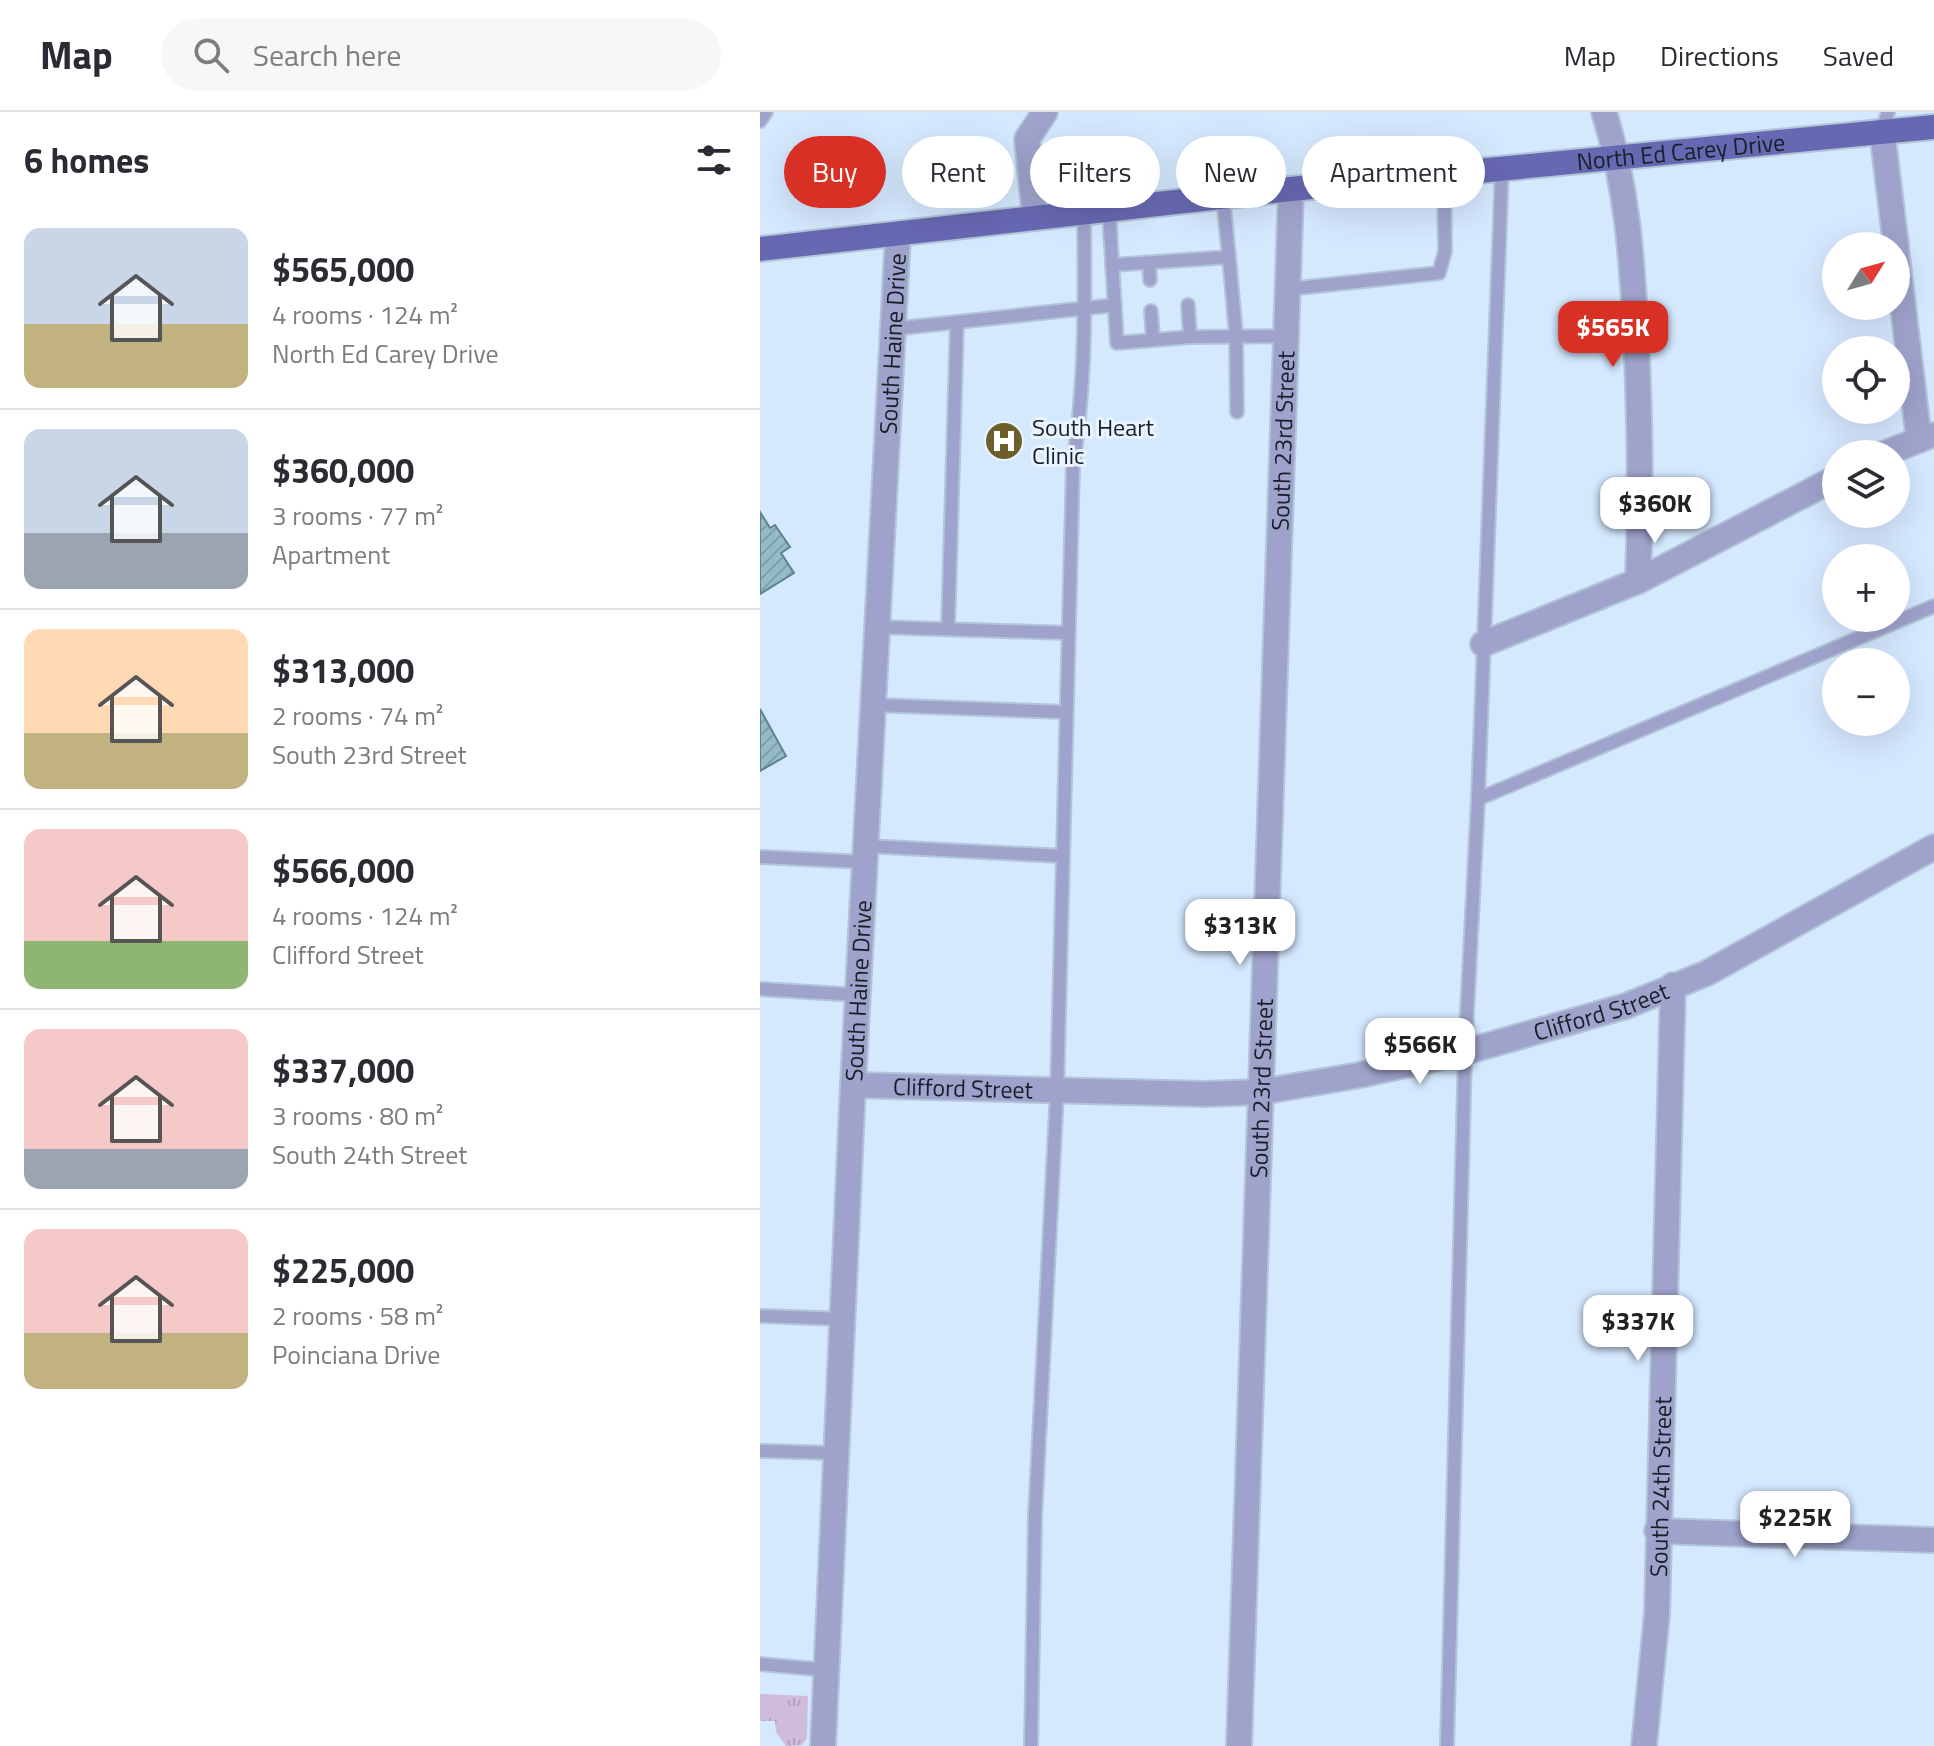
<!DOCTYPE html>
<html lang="en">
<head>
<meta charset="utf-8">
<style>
	:root { --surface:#fff; --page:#f7f7f7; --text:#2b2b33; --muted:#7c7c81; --line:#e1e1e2; --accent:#d93025 }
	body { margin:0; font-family:"Titillium Web",sans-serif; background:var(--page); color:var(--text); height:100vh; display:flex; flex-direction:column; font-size:30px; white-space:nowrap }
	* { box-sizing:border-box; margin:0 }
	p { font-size:26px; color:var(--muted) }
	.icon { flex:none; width:44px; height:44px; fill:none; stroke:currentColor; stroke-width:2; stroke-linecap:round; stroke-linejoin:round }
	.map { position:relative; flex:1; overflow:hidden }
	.sheet { display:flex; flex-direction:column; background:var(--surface); width:760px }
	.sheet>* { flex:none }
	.top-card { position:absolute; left:24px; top:24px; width:760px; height:72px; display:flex; gap:16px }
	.needle { width:52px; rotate:53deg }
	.fabs { position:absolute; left:1062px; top:120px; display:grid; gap:16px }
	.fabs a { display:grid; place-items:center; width:88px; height:88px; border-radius:50%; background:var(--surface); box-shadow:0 8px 32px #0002; font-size:40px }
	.price { position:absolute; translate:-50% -68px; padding:0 18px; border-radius:16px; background:#fff; color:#222; font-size:26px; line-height:52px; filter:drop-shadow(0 2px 4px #0008) }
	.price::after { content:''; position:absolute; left:50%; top:48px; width:24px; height:18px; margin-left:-12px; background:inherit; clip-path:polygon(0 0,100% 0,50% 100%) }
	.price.current { background:var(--accent); color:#fff }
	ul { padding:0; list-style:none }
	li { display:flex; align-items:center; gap:24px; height:200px; padding:0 24px }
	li+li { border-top:2px solid var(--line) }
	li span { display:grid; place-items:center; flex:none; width:224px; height:160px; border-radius:16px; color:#555 }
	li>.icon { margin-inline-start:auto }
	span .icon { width:96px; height:96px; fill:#fffc; stroke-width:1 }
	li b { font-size:34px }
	h2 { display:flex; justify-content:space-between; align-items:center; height:96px; padding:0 24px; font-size:34px }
	.chip { padding:0 28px; border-radius:36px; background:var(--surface); box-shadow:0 8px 32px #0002; font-size:28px; line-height:72px }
	.chip.current { background:var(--accent); color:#fff }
	header { display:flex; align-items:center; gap:48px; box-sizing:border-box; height:112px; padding:0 40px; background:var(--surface); border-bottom:2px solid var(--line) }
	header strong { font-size:38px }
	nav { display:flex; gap:44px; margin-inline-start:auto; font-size:28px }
	.search { width:560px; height:72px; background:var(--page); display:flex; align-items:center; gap:20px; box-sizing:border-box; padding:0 28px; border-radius:44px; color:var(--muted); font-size:30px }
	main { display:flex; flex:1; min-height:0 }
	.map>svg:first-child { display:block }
</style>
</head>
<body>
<header>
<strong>Map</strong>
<div class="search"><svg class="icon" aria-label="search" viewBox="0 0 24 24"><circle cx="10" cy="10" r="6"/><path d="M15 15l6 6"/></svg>Search here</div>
<nav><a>Map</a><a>Directions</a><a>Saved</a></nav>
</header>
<main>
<section class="sheet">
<h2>6 homes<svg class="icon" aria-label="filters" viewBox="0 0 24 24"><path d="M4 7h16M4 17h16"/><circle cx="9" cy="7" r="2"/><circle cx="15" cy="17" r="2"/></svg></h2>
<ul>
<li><span style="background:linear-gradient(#c9d6e8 60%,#c2b280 0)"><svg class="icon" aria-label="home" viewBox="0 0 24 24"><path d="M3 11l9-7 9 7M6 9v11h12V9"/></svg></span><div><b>$565,000</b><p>4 rooms · 124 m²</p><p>North Ed Carey Drive</p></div></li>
<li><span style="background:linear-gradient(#c9d6e8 65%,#9aa5b1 0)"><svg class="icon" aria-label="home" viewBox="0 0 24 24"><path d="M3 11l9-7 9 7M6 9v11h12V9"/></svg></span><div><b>$360,000</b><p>3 rooms · 77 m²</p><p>Apartment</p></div></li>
<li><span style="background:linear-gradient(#ffd9b3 65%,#c2b280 0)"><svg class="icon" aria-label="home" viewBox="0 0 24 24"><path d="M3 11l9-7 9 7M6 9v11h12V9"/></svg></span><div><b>$313,000</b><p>2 rooms · 74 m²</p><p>South 23rd Street</p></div></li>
<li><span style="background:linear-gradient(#f6c9c9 70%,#8fb573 0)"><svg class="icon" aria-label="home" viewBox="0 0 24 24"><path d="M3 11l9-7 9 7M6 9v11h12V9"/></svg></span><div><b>$566,000</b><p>4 rooms · 124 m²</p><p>Clifford Street</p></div></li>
<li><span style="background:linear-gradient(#f6c9c9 75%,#9aa5b1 0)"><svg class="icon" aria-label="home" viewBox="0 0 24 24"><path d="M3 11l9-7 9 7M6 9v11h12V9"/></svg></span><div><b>$337,000</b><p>3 rooms · 80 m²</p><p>South 24th Street</p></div></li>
<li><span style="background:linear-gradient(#f6c9c9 65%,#c2b280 0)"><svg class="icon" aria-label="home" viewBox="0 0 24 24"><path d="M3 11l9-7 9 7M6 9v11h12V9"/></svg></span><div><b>$225,000</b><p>2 rooms · 58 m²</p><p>Poinciana Drive</p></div></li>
</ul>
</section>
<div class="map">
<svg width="1174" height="1634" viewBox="0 0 1174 1634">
	<defs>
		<pattern id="grass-tufts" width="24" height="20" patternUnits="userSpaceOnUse" patternTransform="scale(2)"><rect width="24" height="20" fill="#cfbcdc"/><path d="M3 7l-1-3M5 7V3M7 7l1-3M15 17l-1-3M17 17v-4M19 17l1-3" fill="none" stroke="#b1a1bd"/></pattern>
		<pattern id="building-hatch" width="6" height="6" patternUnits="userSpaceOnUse" patternTransform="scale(2)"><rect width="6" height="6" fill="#94bbc7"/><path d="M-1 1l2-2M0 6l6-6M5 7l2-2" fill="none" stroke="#7fa0ab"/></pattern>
	</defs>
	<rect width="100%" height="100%" fill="#d4e8fe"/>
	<path fill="url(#grass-tufts)" d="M0,1582L48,1584L47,1626L42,1633L26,1634L16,1620L15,1609H0Z"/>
	<path fill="url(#building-hatch)" stroke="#5d838e" stroke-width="2" d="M0,400L10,416L15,413L30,435L21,441L34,461L0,482Z
		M0,597L26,644L0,659Z"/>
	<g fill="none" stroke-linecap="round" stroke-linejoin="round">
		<defs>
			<path id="service" d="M0,9L6,0
				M1122,19L1128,0
				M463,85L469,145
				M349,99L357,231L430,225L526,224
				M389,151L390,168
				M352,153L469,145L476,223L477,300
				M528,177L679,161L685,139L684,62
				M428,193L430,225
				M391,199L393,227
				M132,217L355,193
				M117,515L308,521
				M188,517L197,210
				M113,593L306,600
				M718,687L1174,494
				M105,734L303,744
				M0,745L105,750
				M0,877L98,883
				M0,1204L83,1207
				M0,1339L76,1341
				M0,1552L67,1558
				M271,1634L275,1405L297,980L313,353C326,269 325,186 324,102
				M687,1634L705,940L718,687L742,56"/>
			<g id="minor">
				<path d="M844,0C867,74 872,147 876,224C880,306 881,387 878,469"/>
				<path d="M1122,19L1136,134"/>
				<path d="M275,106L267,27L285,0"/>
				<path d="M1136,136L1159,328"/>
				<path d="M1123,342L1172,323"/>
				<path d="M723,532L878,469L1076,366"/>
				<path id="s1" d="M93,973L445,982L500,980L600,963L705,940L866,894L947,861L1174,735"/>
				<path d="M897,1419L1174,1428"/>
				<path id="s2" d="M479,1634L531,77"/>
				<path id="s3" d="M884,1634L897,1501L913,873"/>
			</g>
			<g id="tertiary">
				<path id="s4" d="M63,1634L93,973L138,122"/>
			</g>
			<g id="primary">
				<path id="s5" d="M0,137L531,77L1174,15"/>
			</g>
		</defs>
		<use href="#service" stroke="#b2c4d8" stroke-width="16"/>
		<use href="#minor" stroke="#b2c4d8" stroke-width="28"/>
		<use href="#tertiary" stroke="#b2c4d8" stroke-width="28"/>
		<use href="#primary" stroke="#b2c4d8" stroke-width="28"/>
		<use href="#service" stroke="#9fa3cc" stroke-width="12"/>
		<use href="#minor" stroke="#9fa3cc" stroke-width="24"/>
		<use href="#tertiary" stroke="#9fa3cc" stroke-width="24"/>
		<use href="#primary" stroke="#6768b2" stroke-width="24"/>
	</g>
	<defs>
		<symbol id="hospital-disc" viewBox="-11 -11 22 22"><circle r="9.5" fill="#6d5f2c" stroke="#eaf4ff"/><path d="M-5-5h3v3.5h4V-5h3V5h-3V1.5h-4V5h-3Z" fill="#fff"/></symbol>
	</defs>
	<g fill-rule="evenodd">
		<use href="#hospital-disc" x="222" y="307" width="44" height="44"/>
	</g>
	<g text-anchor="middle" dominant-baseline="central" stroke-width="6" stroke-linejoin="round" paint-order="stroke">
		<g font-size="24" fill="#172029" stroke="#eaf4ff">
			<text stroke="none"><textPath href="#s5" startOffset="926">North Ed Carey Drive</textPath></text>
			<text stroke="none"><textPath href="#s4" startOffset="1404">South Haine Drive</textPath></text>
			<text stroke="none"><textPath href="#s2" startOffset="1306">South 23rd Street</textPath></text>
			<text stroke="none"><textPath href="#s4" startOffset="756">South Haine Drive</textPath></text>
			<text stroke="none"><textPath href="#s1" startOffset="758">Clifford Street</textPath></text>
			<text stroke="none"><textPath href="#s2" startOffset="658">South 23rd Street</textPath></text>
			<text stroke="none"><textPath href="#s1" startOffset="110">Clifford Street</textPath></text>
			<text stroke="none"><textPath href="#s3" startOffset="260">South 24th Street</textPath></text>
		</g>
		<g font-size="24" fill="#172029" stroke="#eaf4ff" text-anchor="start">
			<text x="272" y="315">South Heart<tspan x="272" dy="28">Clinic</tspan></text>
		</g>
	</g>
</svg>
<div class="fabs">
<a><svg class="needle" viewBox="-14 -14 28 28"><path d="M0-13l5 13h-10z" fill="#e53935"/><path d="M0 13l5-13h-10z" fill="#7c7c81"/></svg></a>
<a><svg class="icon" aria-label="locate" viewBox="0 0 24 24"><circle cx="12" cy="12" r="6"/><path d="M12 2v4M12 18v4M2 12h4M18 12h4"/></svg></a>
<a><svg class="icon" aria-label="layers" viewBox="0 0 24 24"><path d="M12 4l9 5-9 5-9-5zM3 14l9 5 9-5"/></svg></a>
<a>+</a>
<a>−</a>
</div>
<b class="price current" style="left:853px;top:257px">$565K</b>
<b class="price" style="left:895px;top:433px">$360K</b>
<b class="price" style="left:480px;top:855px">$313K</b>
<b class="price" style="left:660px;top:974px">$566K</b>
<b class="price" style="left:878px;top:1251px">$337K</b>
<b class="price" style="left:1035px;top:1447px">$225K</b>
<div class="top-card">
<a class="chip current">Buy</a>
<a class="chip">Rent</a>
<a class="chip">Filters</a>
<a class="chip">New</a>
<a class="chip">Apartment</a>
</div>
</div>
</main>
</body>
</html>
